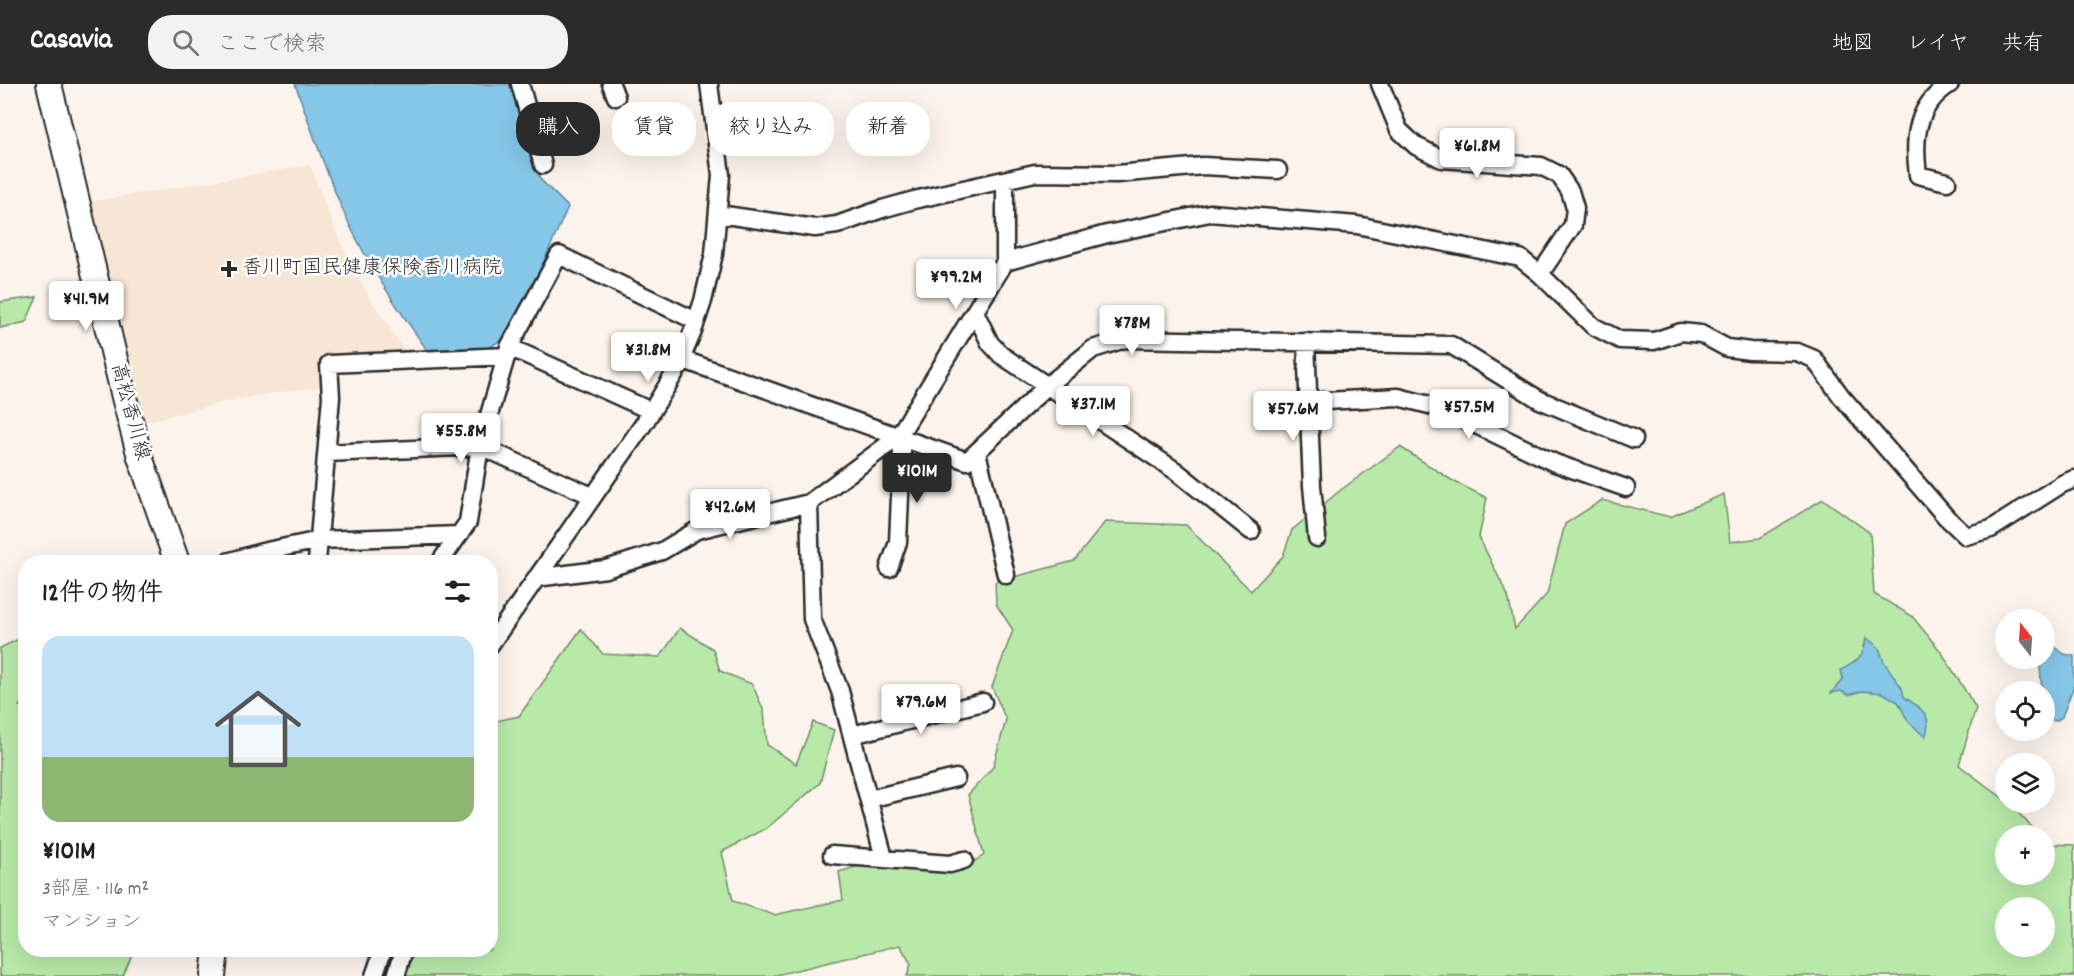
<!DOCTYPE html>
<html lang="ja">
<head>
<meta charset="utf-8">
<style>
	:root { --surface:#fff; --page:#f2f2f2; --text:#202124; --muted:#757577; --accent:#2b2b2b }
	body { margin:0; font-family:Dekko,"Klee One",sans-serif; background:var(--page); color:var(--text); height:100vh; display:flex; flex-direction:column; font-size:22px; white-space:nowrap }
	* { box-sizing:border-box; margin:0 }
	p { font-size:20px; color:var(--muted) }
	.icon { flex:none; width:33px; height:33px; fill:none; stroke:currentColor; stroke-width:2; stroke-linecap:round; stroke-linejoin:round }
	.map { position:relative; flex:1; overflow:hidden }
	.drawer { position:absolute; left:18px; top:471px; width:480px; height:402px; display:flex; flex-direction:column; background:var(--surface); border-radius:24px; box-shadow:0 6px 24px #0002 }
	.drawer>* { flex:none }
	.guide { position:absolute; left:516px; top:18px; width:570px; height:54px; display:flex; gap:12px }
	.needle { width:39px; rotate:343deg }
	.tools { position:absolute; left:1995px; top:525px; display:grid; gap:12px }
	.tools a { display:grid; place-items:center; width:60px; height:60px; border-radius:50%; background:var(--surface); box-shadow:0 6px 24px #0002; font-size:30px }
	.price { position:absolute; translate:-50% -51px; padding:0 14px; border-radius:6px; background:#fff; color:#222; font-size:20px; line-height:39px; filter:drop-shadow(0 2px 3px #0008) }
	.price::after { content:''; position:absolute; left:50%; top:36px; width:18px; height:14px; margin-left:-9px; background:inherit; clip-path:polygon(0 0,100% 0,50% 100%) }
	.price.current { background:var(--accent); color:#fff }
	ul { padding:0; list-style:none }
	li { display:grid; align-content:center; gap:12px; height:318px; padding:0 24px }
	li span { display:grid; place-items:center; height:186px; border-radius:18px; color:#555 }
	li>.icon { margin-inline-start:auto }
	span .icon { width:108px; height:108px; fill:#fffc; stroke-width:1 }
	li b { font-size:26px }
	h2 { display:flex; justify-content:space-between; align-items:center; height:72px; padding:0 24px; font-size:26px }
	.pill { padding:0 21px; border-radius:24px; background:var(--surface); box-shadow:0 6px 24px #0002; font-size:21px; line-height:54px }
	.pill.current { background:var(--accent); color:#fff }
	header { display:flex; align-items:center; gap:36px; box-sizing:border-box; height:84px; padding:0 30px; background:var(--accent); color:#fff }
	header strong { font-size:28px }
	nav { display:flex; gap:33px; margin-inline-start:auto; font-size:21px }
	.search { width:420px; height:54px; background:var(--page); display:flex; align-items:center; gap:15px; box-sizing:border-box; padding:0 21px; border-radius:24px; color:var(--muted); font-size:22px }
	.map>svg:first-child { display:block }
</style>
</head>
<body>
<header>
<strong>Casavia</strong>
<div class="search"><svg class="icon" aria-label="search" viewBox="0 0 24 24"><circle cx="10" cy="10" r="6"/><path d="M15 15l6 6"/></svg>ここで検索</div>
<nav><a>地図</a><a>レイヤ</a><a>共有</a></nav>
</header>
<div class="map">
<svg width="2074" height="892" viewBox="0 0 2074 892">
	<rect width="100%" height="100%" fill="#fcf4ec"/>
	<filter id="ink" filterUnits="userSpaceOnUse"><feTurbulence type="fractalNoise" baseFrequency=".0167" numOctaves="2"/><feDisplacementMap in="SourceGraphic" scale="12" xChannelSelector="R" yChannelSelector="G"/><feConvolveMatrix kernelMatrix="1 2 1 2 8 2 1 2 1" color-interpolation-filters="sRGB"/></filter>
	<g filter="url(#ink)">
		<path fill="#f8e6d5" d="M310,81L339,155L371,216L406,268L322,270V302L236,315L142,339L88,118Z"/>
		<path fill="#b8e9a9" stroke="#728a6a" stroke-width="1.5" fill-rule="evenodd" d="M37,213L26,238L0,244V218Z
			M1400,363L1453,397L1487,414L1479,453L1508,512L1515,545L1547,510L1565,440L1602,416L1670,433L1724,410L1730,458L1760,454L1823,415L1870,449L1874,510L1912,532L1942,569L1976,624L1959,681L2005,716L2006,718L2009,719L2039,751L2006,752V790H2044L2045,758L2046,760L2074,761V892H907L911,880L900,861L772,892H382L390,874L411,876L412,866H490L491,638L519,632L581,545L603,570L660,573L680,544L713,565L720,587L752,600L764,627L767,661L796,680L813,638L834,646L820,699L767,744L722,768L733,817L774,831L843,816L839,788L875,777L960,787L984,771L968,711L993,683L1006,636L992,603L1013,546L996,520L995,498L1074,477L1105,438L1186,441L1251,507L1283,472L1292,446L1342,405ZM2006,824H2044V862H2006Z
			M25,552V616L19,622L26,625V866H134L123,892H0V564Z"/>
		<path fill="#86c6e7" stroke="#62889c" stroke-width="1.5" d="M295,0H512L515,4L540,95L568,123L512,249L487,265L427,266C396,222 366,178 344,129C325,87 311,43 295,0Z
			M1866,553L1879,564L1884,578L1902,604L1904,613C1921,624 1934,632 1925,653L1908,637L1898,618L1883,609L1862,607L1849,611L1841,607L1831,609L1843,595L1841,586C1858,577 1864,573 1866,553Z
			M2045,555L2064,570L2074,572V601L2062,633L2056,637L2050,636L2045,630L2044,608L2042,607L2040,583L2037,575L2044,574Z"/>
		<g fill="none" stroke-linecap="round" stroke-linejoin="round">
			<defs>
				<path id="street" d="M520,0L543,81
					M611,0L616,13
					M1380,0L1399,46L1416,62L1442,75L1541,82L1559,91L1570,107L1575,124L1573,141L1540,190
					M1947,98L1918,91C1913,53 1916,22 1950,0
					M718,130L815,144L837,141L882,125L914,116L1035,89L1117,90L1203,82L1278,86
					M1005,178L1107,150L1210,129L1357,141L1520,174L1540,190L1593,242L1620,256L1654,257L1681,248L1701,250L1727,264L1750,267L1797,268L1814,275L1841,312L1946,433L1966,452L1991,445L2062,400L2074,395
					M975,228L990,259L1001,271L1176,387L1251,447
					M1306,258L1312,402L1317,454
					M509,263L651,327
					M681,275L967,377L1047,302L1093,265L1125,255L1451,261L1540,316L1634,355
					M1308,318L1398,313L1441,324L1555,379L1626,404
					M977,368L1006,491
					M327,369L480,362L592,412
					M809,419L812,535L840,607L884,774
					M227,478L262,468L320,456L459,451
					M317,478L331,313L329,280L507,272
					M440,478L468,438L480,362L509,263L559,171L696,237
					M889,484L898,458L902,366L898,353
					M536,494L606,485L662,467L697,446L809,419L898,353L1005,178V96
					M490,561L645,338L676,287L693,247L703,217L714,170L721,91L709,0
					M852,651L983,618
					M869,715L956,694
					M832,771L950,780L964,776
					M374,892L383,866
					M396,892L404,866"/>
				<path id="secondary" d="M49,0L125,317L140,373L177,478
					M213,892L216,866"/>
			</defs>
			<use href="#street" stroke="#2b2b2b" stroke-width="21"/>
			<use href="#secondary" stroke="#2b2b2b" stroke-width="28"/>
			<use href="#street" stroke="#fff" stroke-width="16"/>
			<use href="#secondary" stroke="#fff" stroke-width="24"/>
		</g>
	</g>
	<path fill="#2b2b2b" stroke="#fff" stroke-width="2" d="M226 176h6v6h6v6h-6v6h-6v-6h-6v-6h6z"/>
	<g text-anchor="middle" dominant-baseline="central" stroke-width="5" stroke-linejoin="round" paint-order="stroke">
		<g font-size="20" fill="#2b2b2b" stroke="#fff" text-anchor="start">
			<text x="242" y="185">香川町国民健康保険香川病院</text>
		</g>
		<g font-size="20" fill="#2b2b2b" stroke="#fff">
			<text transform="translate(129 328) rotate(75)">高松香川線</text>
		</g>
	</g>
</svg>
<div class="tools">
<a><svg class="needle" viewBox="-14 -14 28 28"><path d="M0-13l5 13h-10z" fill="#e53935"/><path d="M0 13l5-13h-10z" fill="#757577"/></svg></a>
<a><svg class="icon" aria-label="locate" viewBox="0 0 24 24"><circle cx="12" cy="12" r="6"/><path d="M12 2v4M12 18v4M2 12h4M18 12h4"/></svg></a>
<a><svg class="icon" aria-label="layers" viewBox="0 0 24 24"><path d="M12 4l9 5-9 5-9-5zM3 14l9 5 9-5"/></svg></a>
<a>+</a>
<a>−</a>
</div>
<b class="price" style="left:1477px;top:95px">¥61.8M</b>
<b class="price" style="left:956px;top:226px">¥99.2M</b>
<b class="price" style="left:86px;top:248px">¥41.9M</b>
<b class="price" style="left:1132px;top:272px">¥78M</b>
<b class="price" style="left:648px;top:299px">¥31.8M</b>
<b class="price" style="left:1093px;top:353px">¥37.1M</b>
<b class="price" style="left:1469px;top:356px">¥57.5M</b>
<b class="price" style="left:1293px;top:358px">¥57.6M</b>
<b class="price" style="left:461px;top:380px">¥55.8M</b>
<b class="price current" style="left:917px;top:420px">¥101M</b>
<b class="price" style="left:730px;top:456px">¥42.6M</b>
<b class="price" style="left:921px;top:651px">¥79.6M</b>
<div class="guide">
<a class="pill current">購入</a>
<a class="pill">賃貸</a>
<a class="pill">絞り込み</a>
<a class="pill">新着</a>
</div>
<section class="drawer">
<h2>12件の物件<svg class="icon" aria-label="filters" viewBox="0 0 24 24"><path d="M4 7h16M4 17h16"/><circle cx="9" cy="7" r="2"/><circle cx="15" cy="17" r="2"/></svg></h2>
<ul>
<li><span style="background:linear-gradient(#bfe0f5 65%,#8fb573 0)"><svg class="icon" aria-label="home" viewBox="0 0 24 24"><path d="M3 11l9-7 9 7M6 9v11h12V9"/></svg></span><div><b>¥101M</b><p>3部屋 · 116 m²</p><p>マンション</p></div></li>
</ul>
</section>
</div>
</body>
</html>
